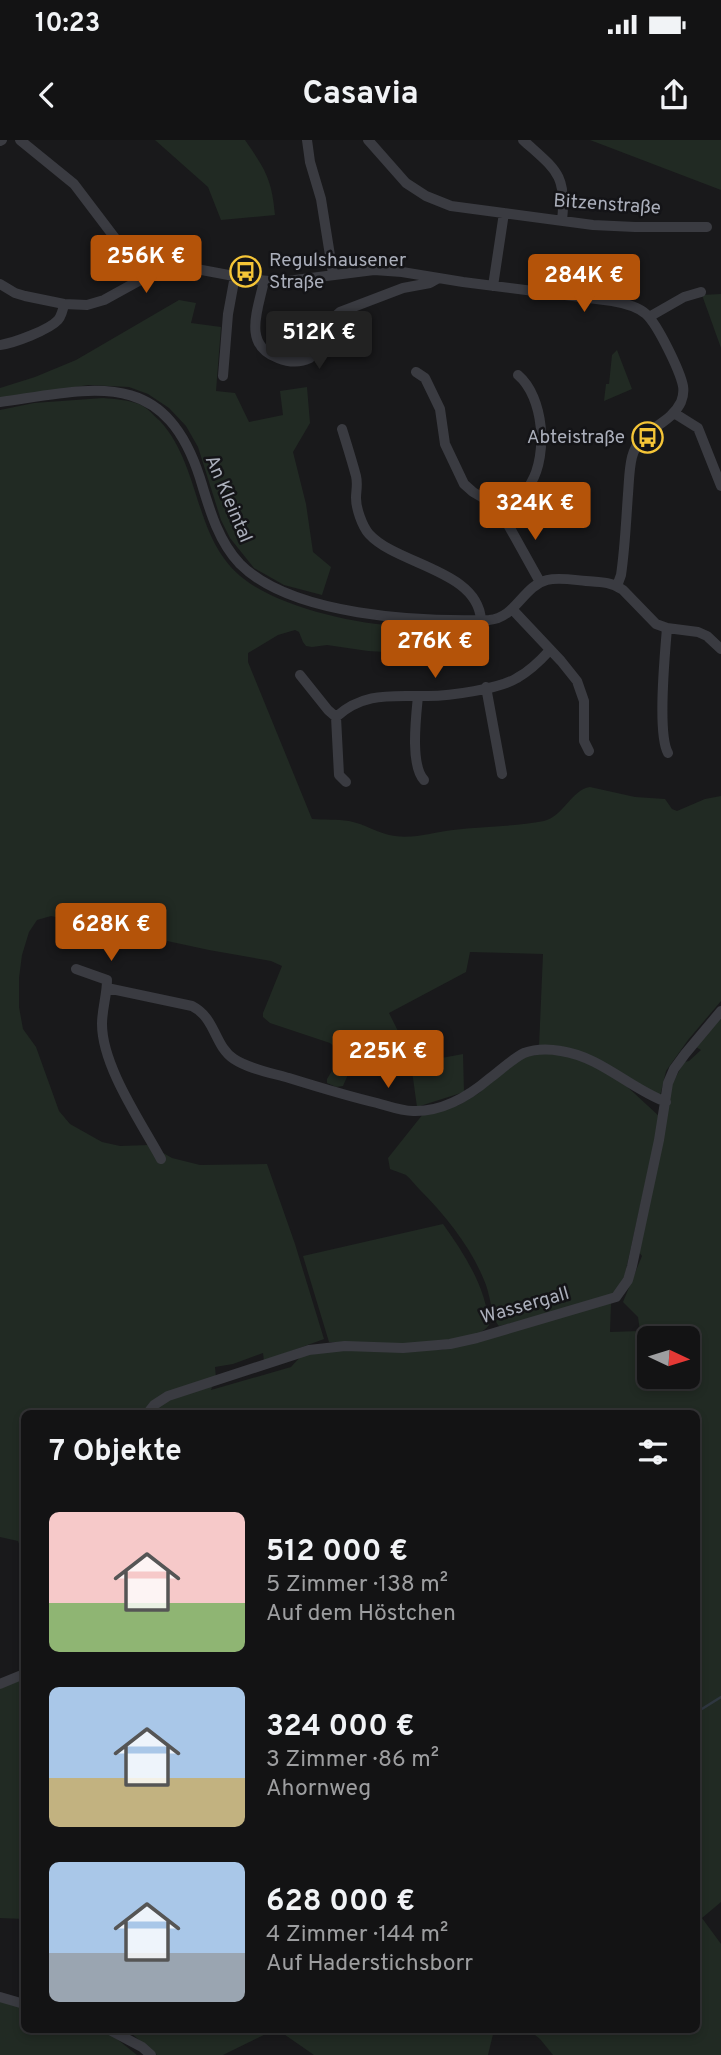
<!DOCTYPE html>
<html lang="de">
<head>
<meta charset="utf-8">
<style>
	:root { --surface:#131314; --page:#202022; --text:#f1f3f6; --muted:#9d9ea0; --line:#323234; --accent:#b45309 }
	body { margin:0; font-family:Overpass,sans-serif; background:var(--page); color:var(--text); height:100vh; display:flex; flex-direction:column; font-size:26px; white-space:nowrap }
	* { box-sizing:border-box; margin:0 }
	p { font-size:23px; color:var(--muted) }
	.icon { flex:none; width:38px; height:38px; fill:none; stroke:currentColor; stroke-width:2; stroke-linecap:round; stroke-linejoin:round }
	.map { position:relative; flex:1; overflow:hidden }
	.drawer { position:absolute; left:21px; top:1270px; width:679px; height:623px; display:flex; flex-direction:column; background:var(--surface); border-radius:10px; box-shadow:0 4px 10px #0003,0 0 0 2px var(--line) }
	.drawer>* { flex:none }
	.needle { width:46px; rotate:94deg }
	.tools { position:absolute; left:637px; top:1186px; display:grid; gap:14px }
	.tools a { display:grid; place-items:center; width:63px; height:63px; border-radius:10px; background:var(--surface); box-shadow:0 4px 10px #0003,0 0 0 2px var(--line); font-size:35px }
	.price { position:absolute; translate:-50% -60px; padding:0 16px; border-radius:7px; background:var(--accent); color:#fff; font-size:23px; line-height:46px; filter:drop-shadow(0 2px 4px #0008) }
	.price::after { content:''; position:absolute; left:50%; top:42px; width:21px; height:16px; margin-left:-10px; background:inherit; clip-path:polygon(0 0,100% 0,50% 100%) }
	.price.on { background:#222; color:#fff }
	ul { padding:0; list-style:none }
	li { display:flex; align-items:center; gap:21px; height:175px; padding:0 28px }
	li span { display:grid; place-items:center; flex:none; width:196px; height:140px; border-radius:10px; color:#555 }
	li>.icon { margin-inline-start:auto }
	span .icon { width:84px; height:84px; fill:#fffc; stroke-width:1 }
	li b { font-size:30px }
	h2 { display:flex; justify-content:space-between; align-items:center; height:84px; padding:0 28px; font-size:30px }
	.status { display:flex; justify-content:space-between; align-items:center; height:49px; padding:0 35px; background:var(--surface); direction:ltr }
	.status svg { height:19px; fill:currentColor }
	header { display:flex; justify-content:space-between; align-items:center; height:91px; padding:0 28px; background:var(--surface); font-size:32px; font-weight:700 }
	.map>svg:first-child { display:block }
</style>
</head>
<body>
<div class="status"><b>10:23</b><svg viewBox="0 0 49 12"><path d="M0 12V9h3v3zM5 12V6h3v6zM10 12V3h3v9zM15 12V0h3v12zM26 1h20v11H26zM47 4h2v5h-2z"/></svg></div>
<header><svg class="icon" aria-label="back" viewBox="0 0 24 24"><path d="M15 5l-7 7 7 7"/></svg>Casavia<svg class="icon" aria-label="share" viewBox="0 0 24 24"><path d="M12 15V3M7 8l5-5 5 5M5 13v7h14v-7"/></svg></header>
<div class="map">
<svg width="721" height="1915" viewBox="0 0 721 1915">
	<rect width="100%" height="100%" fill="#19191b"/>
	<path fill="#212a23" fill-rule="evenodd" d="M155,0H245C265,29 272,39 275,75L221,80L208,47Z
		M590,0H721V50Z
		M721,154V208L702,155Z
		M179,160L196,163L191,183L221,187L216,251L235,253L249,282L283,275L280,251L307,247L310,283L293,312L306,364L313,412L331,427L322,455L284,445L254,428L230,398L221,380L198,307L186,286L169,268L148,254L129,247L88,245L0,259V248L35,237L76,220Z
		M617,210L632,249L604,261L606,244H609L612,215Z
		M103,258C115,259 128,260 139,264C148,268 153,275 160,281C202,327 193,400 244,439C280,467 355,484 400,486C424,488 447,487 470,487C477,489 481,492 482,500L479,504L403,513L368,511L327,505L312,507L306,506L303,502L299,492L295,490L278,495L248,513V522L312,679C324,680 337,679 349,681C365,684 379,694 395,696C414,699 435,692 453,690C483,686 514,687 544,681C564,676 571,650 590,647L635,657L665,659L672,669L677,671L705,659L721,656V861L688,900L666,931L660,956L613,928L539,907L543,814L470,812L466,832L389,873L399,893L420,922L463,914L464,952L417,967L412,931L405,921L363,914L353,923L343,946L336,947L327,943V939L340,917V912L330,903L270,883L263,877V873L282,826L271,821L209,810L51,776L37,780L29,792L22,815L19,838V867L23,889L36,907L59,971L70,984L102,1002L120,1006L149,1005L172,1018L200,1025L267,1024L295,1104L324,1199L264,1221L263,1213L233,1224L215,1227L216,1238L211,1250L291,1227L301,1216L347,1209L441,1210L611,1163L610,1192L640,1191L638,1177L623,1162L642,1116L639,1112L672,944L684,922L689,921L701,910L696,907L721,878V1762L702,1778L721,1804V1915H553L540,1899L529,1890H696V1274H24V1418L18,1401L0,1397V270L34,263ZM649,1199H688V1237H649Z
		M545,913L580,918L621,941L660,977L623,1143L611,1156L539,1177L499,1186C493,1180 490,1156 486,1145C473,1110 447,1077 421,1051C416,1046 411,1039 406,1035C401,1033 395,1031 390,1029L388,1018L423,974L459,965L479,953L508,928L525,917Z
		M443,1084C465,1115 486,1147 489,1185C471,1212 361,1203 329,1202L303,1116Z
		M24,1537V1779L0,1778V1547Z
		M0,1860L24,1867V1890H103L107,1891L137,1915H0Z
		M122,1890H274L223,1915H157L132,1894Z
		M278,1890H494L488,1915H314Z"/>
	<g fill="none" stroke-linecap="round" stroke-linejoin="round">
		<path stroke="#2f3740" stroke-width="2.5" d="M697,1572L721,1557"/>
		<path stroke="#3a3b41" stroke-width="10" d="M20,0L74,44L118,102L132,112L162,128
			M307,0L310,22L321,59L333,134
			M368,0L406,43L426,56L451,66L593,85L635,87H707
			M523,0C556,30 567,34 562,81
			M0,1L2,0
			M264,141C258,170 242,205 278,218C288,222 300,223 310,218L329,182L340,172L403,148L430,143L437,139
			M0,144L15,153L25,156L64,164L87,165L104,160L162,128L175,125L250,139L279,142L374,130L402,132L463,142L612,161C624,163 637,166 646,174C658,185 680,231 683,246C684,252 683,257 681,262C669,287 640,287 632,317C629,329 629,342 628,354C626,381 625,408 621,435L617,446
			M493,146L504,73
			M649,177L684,157L701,152
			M0,205C14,203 49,190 58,180C62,175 63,170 64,164
			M416,232L425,238L440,269L445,304L464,344L473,352L504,370
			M223,236L228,174L235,136
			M0,262C93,249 164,226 200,338C209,368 218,401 240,424C292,476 419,482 489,480C516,478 523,446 547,440C559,437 574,440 586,441C600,442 612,442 623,450L656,484L667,488L698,492L707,496L721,509
			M674,273L698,288L721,346
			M342,289C347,305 352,321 356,336C358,344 356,351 356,358C356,368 362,386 369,394C397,425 478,430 481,480
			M504,370C513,362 525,355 531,343C548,314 544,257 518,235
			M504,370L506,381L540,442
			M512,469L561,521L577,541L584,561V601L589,611
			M667,488C665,513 657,594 668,613
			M300,535L328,570L336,577
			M486,547L502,634
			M418,556C416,577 410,625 424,640
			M336,577C365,551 393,557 428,556C450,556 499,549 517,538C530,531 540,521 550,510
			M336,577L339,635L346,642
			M76,829L107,840C107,855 102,869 102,884C102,926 141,982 161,1019
			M107,848L192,866C216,878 214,906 234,919C249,929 272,933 289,938C318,947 347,956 377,963C388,966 401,971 413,971C442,972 469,956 490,938C501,930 512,919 524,913C535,909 550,909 561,911C601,917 629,948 666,962
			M147,1274L154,1265L168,1256L309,1210L345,1206L403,1208L450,1204L477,1198L616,1157L628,1140L632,1126L659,1000L668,943L674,929L685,914L721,871
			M0,1544L24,1534
			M0,1857L24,1864
			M110,1890L142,1907L151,1915"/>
	</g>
	<defs>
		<symbol id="bus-ring" viewBox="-11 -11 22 22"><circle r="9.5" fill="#141417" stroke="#f5c537" stroke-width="1.5"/><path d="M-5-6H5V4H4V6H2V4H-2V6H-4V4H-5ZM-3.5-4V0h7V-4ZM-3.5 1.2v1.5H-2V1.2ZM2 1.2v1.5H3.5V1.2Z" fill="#f5c537"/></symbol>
	</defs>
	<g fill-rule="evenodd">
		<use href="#bus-ring" x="228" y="114" width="35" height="35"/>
		<use href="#bus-ring" x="630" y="280" width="35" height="35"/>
	</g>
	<g text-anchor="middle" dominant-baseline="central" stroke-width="5" stroke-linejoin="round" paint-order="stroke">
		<g font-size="19" fill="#abafbb" stroke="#141417">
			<text transform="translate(607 65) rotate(4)">Bitzenstraße</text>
			<text transform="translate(228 359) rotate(67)">An Kleintal</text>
			<text transform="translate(525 1166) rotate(-16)">Wassergall</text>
		</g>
		<g font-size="19" fill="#abafbb" stroke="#141417" text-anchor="start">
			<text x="269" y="121">Regulshausener<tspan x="269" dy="22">Straße</tspan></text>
			<text x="625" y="298" text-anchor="end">Abteistraße</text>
		</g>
	</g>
</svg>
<div class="tools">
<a><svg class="needle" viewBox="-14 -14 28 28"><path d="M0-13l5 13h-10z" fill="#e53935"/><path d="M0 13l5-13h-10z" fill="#9d9ea0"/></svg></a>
</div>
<b class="price" style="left:146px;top:155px">256K €</b>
<b class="price" style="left:584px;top:174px">284K €</b>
<b class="price on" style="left:319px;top:231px">512K €</b>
<b class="price" style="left:535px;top:402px">324K €</b>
<b class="price" style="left:435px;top:540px">276K €</b>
<b class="price" style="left:111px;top:823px">628K €</b>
<b class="price" style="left:388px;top:950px">225K €</b>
<section class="drawer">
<h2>7 Objekte<svg class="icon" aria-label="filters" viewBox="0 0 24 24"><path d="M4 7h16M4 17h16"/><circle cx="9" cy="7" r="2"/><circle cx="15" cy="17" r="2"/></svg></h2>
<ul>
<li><span style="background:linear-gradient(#f6c9c9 65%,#8fb573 0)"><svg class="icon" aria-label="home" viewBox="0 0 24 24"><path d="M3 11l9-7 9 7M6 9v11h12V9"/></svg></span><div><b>512 000 €</b><p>5 Zimmer · 138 m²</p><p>Auf dem Höstchen</p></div></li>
<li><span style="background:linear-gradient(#a9c7e8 65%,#c2b280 0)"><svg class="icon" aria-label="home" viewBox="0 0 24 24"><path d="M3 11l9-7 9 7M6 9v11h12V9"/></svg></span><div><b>324 000 €</b><p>3 Zimmer · 86 m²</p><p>Ahornweg</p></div></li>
<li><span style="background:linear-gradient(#a9c7e8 65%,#9aa5b1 0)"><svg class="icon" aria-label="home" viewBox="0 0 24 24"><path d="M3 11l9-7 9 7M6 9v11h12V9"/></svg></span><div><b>628 000 €</b><p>4 Zimmer · 144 m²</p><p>Auf Haderstichsborr</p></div></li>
</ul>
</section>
</div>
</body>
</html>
